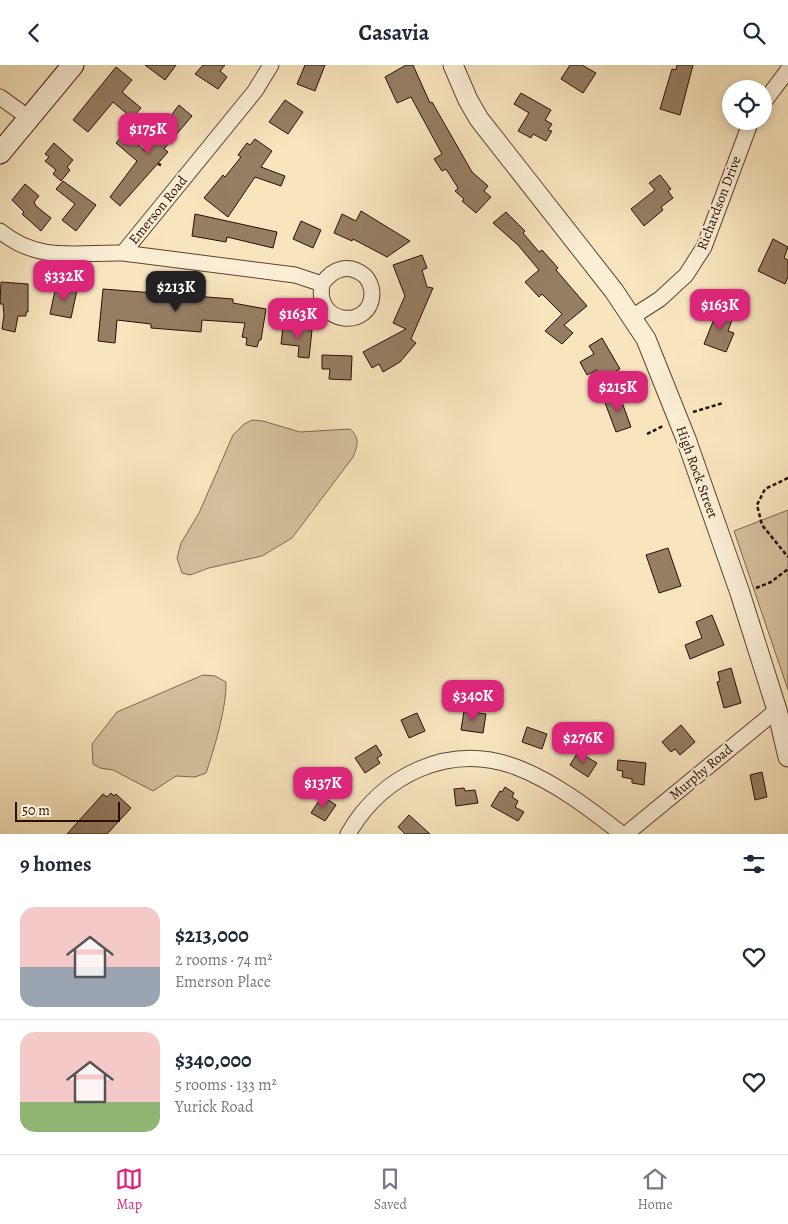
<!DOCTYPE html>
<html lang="en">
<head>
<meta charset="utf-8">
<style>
	:root { --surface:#fff; --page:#f6f6f7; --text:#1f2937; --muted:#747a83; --line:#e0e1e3; --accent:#db2777 }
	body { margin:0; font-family:Alegreya,serif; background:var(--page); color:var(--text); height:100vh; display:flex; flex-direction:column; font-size:19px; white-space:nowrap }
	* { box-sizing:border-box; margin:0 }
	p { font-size:16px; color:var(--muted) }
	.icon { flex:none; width:28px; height:28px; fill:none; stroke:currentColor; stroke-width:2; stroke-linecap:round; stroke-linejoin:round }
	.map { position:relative; height:769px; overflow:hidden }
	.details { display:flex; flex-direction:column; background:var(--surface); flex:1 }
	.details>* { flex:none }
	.fabs { position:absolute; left:722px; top:15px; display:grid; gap:10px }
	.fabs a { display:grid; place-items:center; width:50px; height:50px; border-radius:50%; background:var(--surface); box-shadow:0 2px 8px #0003; font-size:25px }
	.scale { position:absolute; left:15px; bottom:12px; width:105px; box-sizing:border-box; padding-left:5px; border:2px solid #290f00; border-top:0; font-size:14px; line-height:18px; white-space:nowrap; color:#290f00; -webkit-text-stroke:4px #faeed5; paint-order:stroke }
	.price { position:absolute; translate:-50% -42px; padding:0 11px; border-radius:10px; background:var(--accent); color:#fff; font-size:16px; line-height:32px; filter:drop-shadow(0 1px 2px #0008) }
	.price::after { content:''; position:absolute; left:50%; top:30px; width:15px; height:11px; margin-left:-8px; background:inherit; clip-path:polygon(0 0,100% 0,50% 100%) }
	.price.current { background:#222; color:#fff }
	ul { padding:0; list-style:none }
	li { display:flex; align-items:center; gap:15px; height:125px; padding:0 20px }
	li+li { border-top:1px solid var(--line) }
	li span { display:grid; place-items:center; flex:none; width:140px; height:100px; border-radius:15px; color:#555 }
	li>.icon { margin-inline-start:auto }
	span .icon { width:60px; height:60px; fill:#fffc; stroke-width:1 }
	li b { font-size:21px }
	h2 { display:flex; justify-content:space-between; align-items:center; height:60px; padding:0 20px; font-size:21px }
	header { display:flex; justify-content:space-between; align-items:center; height:65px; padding:0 20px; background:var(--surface); font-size:22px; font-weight:700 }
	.tabs { display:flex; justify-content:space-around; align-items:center; height:70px; border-top:1px solid var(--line); background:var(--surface); font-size:14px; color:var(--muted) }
	.tabs a { display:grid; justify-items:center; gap:2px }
	.tabs .current { color:var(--accent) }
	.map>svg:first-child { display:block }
</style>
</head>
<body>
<header><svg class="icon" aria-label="back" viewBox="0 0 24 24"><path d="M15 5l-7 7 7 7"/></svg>Casavia<svg class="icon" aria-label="search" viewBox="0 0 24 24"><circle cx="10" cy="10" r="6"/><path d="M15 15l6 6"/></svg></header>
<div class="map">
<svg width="788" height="769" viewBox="0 0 788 769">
	<rect width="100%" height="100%" fill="#f8e5be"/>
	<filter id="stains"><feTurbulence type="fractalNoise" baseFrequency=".004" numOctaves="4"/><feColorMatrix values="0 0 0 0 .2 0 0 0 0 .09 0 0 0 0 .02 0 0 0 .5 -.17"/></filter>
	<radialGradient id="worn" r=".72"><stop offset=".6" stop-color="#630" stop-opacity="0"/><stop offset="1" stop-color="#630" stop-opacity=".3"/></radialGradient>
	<path fill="#d5c19e" stroke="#7f684f" d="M252,355L263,356L300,367L350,364C360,373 358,380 353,392L292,473L262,491L209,503L190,510L182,508L177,493L181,478L199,448L233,370L244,359Z
		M788,445V625L734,466Z
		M203,610L215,611L226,617C227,641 214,685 206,708L195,712L176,711L153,726L113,705L100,703L93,699L92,679L117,647Z"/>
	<path fill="#957e63" stroke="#290f00" d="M145,0H176L165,15Z
		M203,0H225L220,6L227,12L218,24L195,9Z
		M305,0H325L315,26L297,19Z
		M406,0H413L430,38L432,37L472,107L488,121L484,126L491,132L476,148L462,136L464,134L455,126L458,123L446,104L442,106L434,94L442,89L411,32L397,38L385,12Z
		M570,0H582L596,8L583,28L561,14Z
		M677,0H693L680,50L660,44L672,4L676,5Z
		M116,2L132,15L122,27L141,43L132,53L113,37L88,67L73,55Z
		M521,28L551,45L545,55L552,59L548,65L552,66L546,76L533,69L531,73L518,66L529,48L514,39Z
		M285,35L303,47L288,69L269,57Z
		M179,40L192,51L164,84L168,87L120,141L110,132L137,96L116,78L125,68L145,86L168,59L166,57Z
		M255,74L272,86L261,102L285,111L281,121L255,112L228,152L204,133L223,110L225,112L241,92L238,90L247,78L250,80Z
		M54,78L73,95L67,102L70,105L61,116L53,109L56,105L45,96L49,92L45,89Z
		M660,110L671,124L668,126L673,133L661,142L663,145L644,161L631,144L655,125L649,118Z
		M63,116L96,140L76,166L62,155L75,139L56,124Z
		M25,119L39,131L34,137L36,141L51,153L41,166L22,149L24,147L12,135Z
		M361,146L410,176L387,192L353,174L352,176L334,168L342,149L356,156Z
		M506,147L525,166L523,168L539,187L542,185L558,203L556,205L587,241L564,260L573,268L562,279L545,266L562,249L542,229L539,232L525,217L539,205L518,180L493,158Z
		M195,149L277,167L273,183L227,172L226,177L192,171Z
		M301,156L321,165L313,183L293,174Z
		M773,174L788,182L784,193L788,195V212L785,219L758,206Z
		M422,190L427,203L422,205L427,222L433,223L411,274L416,278L400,297L383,307L379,299L372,303L363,287L406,264L393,258L405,231L393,200Z
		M1,217L28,219V247H26V251H18L15,267L2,264L4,250L3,239H0Z
		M56,221L77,225L71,253L50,249Z
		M103,224L233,234V238L266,244L261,275H259L257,282L246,280L247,273L242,272L245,258L202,255L201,267L151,263V259L117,255L115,278L98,276Z
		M718,244L734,250L728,266L734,268L726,287L704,279Z
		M283,262L312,265L309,293L298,292L299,281L281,279Z
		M602,273L620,304L607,311L604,306L599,309L597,305L587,310L580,297L594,289L589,281Z
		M322,290L352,291L351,315L329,314L330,304H322Z
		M619,329L631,362L616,367L604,335Z
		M668,483L681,521L659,528L646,490Z
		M712,550L724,580L690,594L685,580L702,573L696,557Z
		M731,603L741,638L724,643L717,617L720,616L718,607Z
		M464,646L486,649L483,668L461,665Z
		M417,648L425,666L409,673L401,655Z
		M681,660L695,677L680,690L675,684L671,687L662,677Z
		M527,662L547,669L542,684L522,677Z
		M376,680L382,690L377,693L380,698L365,708L355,693Z
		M578,687L597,698L588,712L570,700Z
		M618,695L646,698L644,720L632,718V714L622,712L623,706L617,705Z
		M762,707L767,732L755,735L750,710Z
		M505,722L514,728L512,732L518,736L515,742L524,747L518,756L491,741L500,726L502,727Z
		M464,723L465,726L475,725L478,738L456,741L454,724Z
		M111,728L114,731L116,729L131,743L107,769H67L103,729L107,732Z
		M322,731L336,740L325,756L311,748Z
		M409,750L430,769H405L398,762Z"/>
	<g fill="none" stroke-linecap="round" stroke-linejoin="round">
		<defs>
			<path id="minor" d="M0,32L29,53
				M764,37L788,5
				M0,166C39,198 76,187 123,188L255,26L271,0
				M123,188L295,210L322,219C314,261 372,265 372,228C372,223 369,215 365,211C349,198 333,203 322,219
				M632,252L660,234L686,210L704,182L751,56
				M348,769C382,710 449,677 516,702C555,717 590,744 622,769
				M626,769L777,645"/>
			<path id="tertiary" d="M453,0L468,35L479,54L614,226L646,274L686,374L740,528L777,645L788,692"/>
			<path id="secondary" d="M0,88L73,0"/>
		</defs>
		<use href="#minor" stroke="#5d4430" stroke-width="17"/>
		<use href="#tertiary" stroke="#5d4430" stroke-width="21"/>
		<use href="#secondary" stroke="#290f00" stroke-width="23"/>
		<path stroke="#290f00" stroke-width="2.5" stroke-dasharray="4 2.5" stroke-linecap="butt" d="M158,99L161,100
			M64,223V219
			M693,347L723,338
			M647,369L663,361
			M788,413L765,424L757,440L762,460L788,492
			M756,523L771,517L788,504"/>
		<use href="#minor" stroke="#faeed5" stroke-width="15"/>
		<use href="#tertiary" stroke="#faeed5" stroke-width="19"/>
		<use href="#secondary" stroke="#faeed5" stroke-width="21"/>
	</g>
	<g text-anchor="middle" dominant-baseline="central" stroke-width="4" stroke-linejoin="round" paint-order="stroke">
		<g font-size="14" fill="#290f00" stroke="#faeed5">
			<text transform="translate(719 138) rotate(-69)">Richardson Drive</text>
			<text transform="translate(158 145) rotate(-51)">Emerson Road</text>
			<text transform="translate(697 407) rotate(70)">High Rock Street</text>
			<text transform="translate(701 707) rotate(-40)">Murphy Road</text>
		</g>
	</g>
	<rect width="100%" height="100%" filter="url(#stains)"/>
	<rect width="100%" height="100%" fill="url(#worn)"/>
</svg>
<div class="fabs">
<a><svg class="icon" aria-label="locate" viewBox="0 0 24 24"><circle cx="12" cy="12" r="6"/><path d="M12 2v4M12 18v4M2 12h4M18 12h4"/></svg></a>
</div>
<div class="scale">50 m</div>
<b class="price" style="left:148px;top:90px">$175K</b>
<b class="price" style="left:64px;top:237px">$332K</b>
<b class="price current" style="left:176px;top:248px">$213K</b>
<b class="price" style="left:720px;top:266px">$163K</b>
<b class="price" style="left:298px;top:275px">$163K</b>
<b class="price" style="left:618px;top:348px">$215K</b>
<b class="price" style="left:473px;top:657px">$340K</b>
<b class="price" style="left:583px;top:699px">$276K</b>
<b class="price" style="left:323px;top:744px">$137K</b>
</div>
<section class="details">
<h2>9 homes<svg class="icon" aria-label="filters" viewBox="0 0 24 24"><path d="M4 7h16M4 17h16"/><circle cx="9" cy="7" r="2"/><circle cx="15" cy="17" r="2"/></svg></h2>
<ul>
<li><span style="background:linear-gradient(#f6c9c9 60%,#9aa5b1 0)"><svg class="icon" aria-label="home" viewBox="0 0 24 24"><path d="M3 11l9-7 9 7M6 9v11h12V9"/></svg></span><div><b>$213,000</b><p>2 rooms · 74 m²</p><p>Emerson Place</p></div><svg class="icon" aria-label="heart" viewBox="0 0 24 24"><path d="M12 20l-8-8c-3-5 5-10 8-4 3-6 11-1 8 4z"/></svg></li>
<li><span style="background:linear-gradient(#f6c9c9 70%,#8fb573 0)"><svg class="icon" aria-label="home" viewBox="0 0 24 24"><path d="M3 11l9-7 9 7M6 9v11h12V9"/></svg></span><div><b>$340,000</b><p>5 rooms · 133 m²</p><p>Yurick Road</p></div><svg class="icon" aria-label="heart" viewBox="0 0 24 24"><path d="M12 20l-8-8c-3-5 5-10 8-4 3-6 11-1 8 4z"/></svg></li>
</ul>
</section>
<nav class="tabs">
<a class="current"><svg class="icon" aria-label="map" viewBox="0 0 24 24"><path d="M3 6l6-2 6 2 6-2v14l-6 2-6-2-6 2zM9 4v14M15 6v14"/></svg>Map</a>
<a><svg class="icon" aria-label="saved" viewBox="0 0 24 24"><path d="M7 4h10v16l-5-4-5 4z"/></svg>Saved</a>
<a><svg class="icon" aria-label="home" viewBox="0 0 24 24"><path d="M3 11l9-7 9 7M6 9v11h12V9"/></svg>Home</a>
</nav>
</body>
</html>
